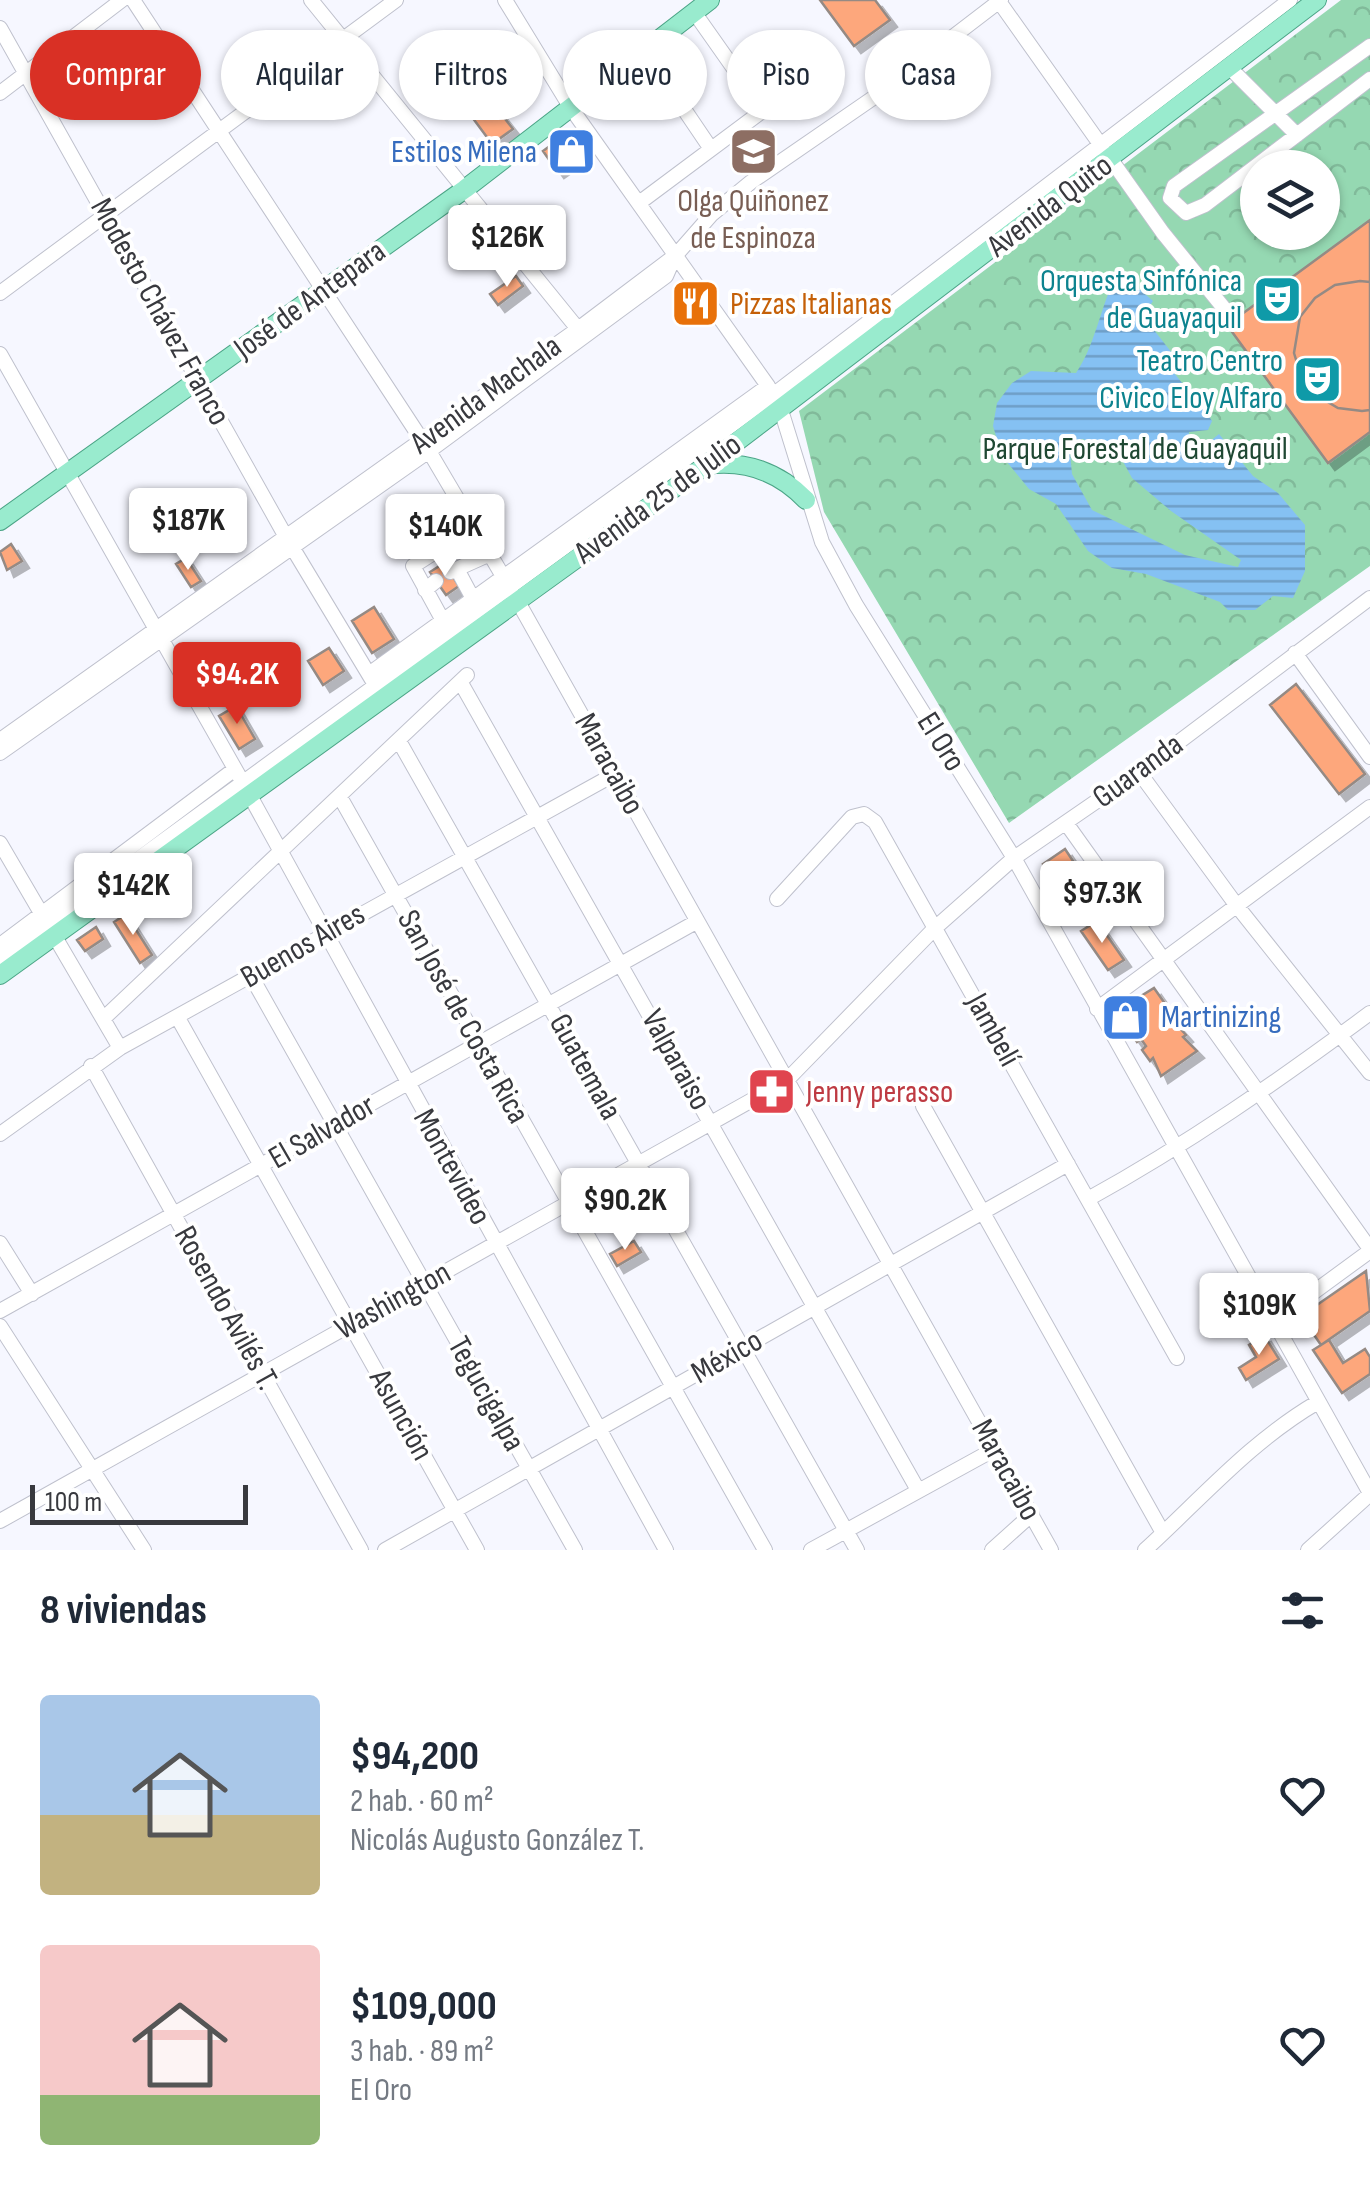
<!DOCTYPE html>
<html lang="es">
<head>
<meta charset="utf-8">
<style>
	:root { --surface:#fff; --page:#f2f2f3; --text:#1f2937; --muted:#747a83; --accent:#d93025 }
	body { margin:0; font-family:"Sofia Sans Condensed",sans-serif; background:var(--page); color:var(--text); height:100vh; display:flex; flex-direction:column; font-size:38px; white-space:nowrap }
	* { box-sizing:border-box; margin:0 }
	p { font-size:32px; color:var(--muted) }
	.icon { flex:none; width:55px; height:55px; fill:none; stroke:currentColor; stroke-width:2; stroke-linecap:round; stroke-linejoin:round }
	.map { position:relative; height:1550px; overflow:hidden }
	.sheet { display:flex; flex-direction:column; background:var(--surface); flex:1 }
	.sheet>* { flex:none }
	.hud { position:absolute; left:30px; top:30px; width:1310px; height:90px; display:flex; gap:20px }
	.tools { position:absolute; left:1240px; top:150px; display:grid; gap:20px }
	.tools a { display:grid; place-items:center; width:100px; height:100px; border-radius:50%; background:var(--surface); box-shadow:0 2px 8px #0004; font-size:50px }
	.scale { position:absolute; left:30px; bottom:25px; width:218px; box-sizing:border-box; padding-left:10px; border:5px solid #38393e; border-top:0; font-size:28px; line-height:35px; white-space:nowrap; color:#38393e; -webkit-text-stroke:8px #fff; paint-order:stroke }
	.price { position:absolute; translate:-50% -85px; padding:0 22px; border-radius:10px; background:#fff; color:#222; font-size:32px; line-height:65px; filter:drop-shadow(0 2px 5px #0008) }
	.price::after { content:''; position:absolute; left:50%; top:60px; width:30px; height:22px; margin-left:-15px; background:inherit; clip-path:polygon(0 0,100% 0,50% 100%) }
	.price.current { background:var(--accent); color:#fff }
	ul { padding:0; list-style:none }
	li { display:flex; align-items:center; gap:30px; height:250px; padding:0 40px }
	li span { display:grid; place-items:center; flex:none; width:280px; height:200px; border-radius:10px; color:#555 }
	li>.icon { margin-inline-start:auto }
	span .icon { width:120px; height:120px; fill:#fffc; stroke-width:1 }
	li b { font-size:42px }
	h2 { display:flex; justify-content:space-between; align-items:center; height:120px; padding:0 40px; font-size:42px }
	.pill { padding:0 35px; border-radius:45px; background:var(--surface); box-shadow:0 2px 8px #0004; font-size:35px; line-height:90px }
	.pill.current { background:var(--accent); color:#fff }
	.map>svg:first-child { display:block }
</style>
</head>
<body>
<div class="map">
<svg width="1370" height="1550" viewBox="0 0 1370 1550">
	<defs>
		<pattern id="forest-crowns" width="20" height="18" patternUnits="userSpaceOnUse" patternTransform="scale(2.5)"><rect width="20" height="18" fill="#95d8b2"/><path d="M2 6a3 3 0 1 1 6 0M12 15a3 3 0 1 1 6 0" fill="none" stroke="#81ba9a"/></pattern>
		<pattern id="water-rules" width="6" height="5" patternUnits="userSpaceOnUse" patternTransform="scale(2.5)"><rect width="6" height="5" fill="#85c1f3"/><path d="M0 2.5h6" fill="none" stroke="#6e9ec6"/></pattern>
		<filter id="shadow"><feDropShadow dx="7" dy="7" stdDeviation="0" flood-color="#0004"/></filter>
	</defs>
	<rect width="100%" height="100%" fill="#f6f7ff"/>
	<path fill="url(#forest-crowns)" fill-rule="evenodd" d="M1341,0H1370V566L1009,823L824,512L799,411ZM1258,168H1322V232H1258Z"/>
	<path fill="url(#water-rules)" fill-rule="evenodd" d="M1129,280L1153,301L1143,316L1172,353L1166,361C1180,384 1199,399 1212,421L1208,430L1189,432L1188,447L1197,452L1219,434L1253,476L1278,493L1305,525V571L1293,598L1273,596L1255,610H1228L1220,602L1146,574L1112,568L1088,551L1056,504L1029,489L1002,456L993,426L997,403L1012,383L1031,371L1076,373C1094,347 1100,311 1113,282ZM1083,439L1120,456L1132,478L1171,511L1241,560L1238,567L1185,555L1092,510L1072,474L1069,442Z"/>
	<path fill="#fda77c" stroke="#958a84" stroke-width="2.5" filter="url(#shadow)" d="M820,0H875L890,20L854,46Z
		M594,42L601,51L577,71L570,62Z
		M492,102L513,129L492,144L472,117Z
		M565,135L580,155L557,171L543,151Z
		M1370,220V432L1328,463L1227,325Z
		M516,276L523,286L498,305L490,294Z
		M1360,281L1370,282V410L1362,411L1338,408L1316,395L1301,376L1294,353L1300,317L1315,298L1335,285Z
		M11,544L22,561L7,570L0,552Z
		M186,558L201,581L191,587L176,564Z
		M444,563L459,586L446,595L430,572Z
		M374,607L394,639L372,653L352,621Z
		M329,648L344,671L323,685L308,661Z
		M1296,684L1365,774L1339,794L1270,705Z
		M236,706L255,739L239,749L219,716Z
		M1065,849L1085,879L1063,894L1043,864Z
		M1086,884L1095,899L1080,909L1070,895Z
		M126,914L152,955L140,963L114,922Z
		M1097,921L1124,960L1108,970L1081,931Z
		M96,927L103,939L85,951L77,940Z
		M1154,988L1173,1015L1170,1017L1186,1035L1183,1037L1197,1051L1161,1076L1153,1058L1150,1061L1142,1050L1146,1046L1141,1039L1137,1042L1129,1031L1132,1029L1118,1016L1127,1009L1125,1006Z
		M634,1241L641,1252L617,1266L610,1254Z
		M1366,1271L1370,1311L1321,1345L1301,1316Z
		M1264,1335L1279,1359L1246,1380L1239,1368L1256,1357L1249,1345Z
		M1329,1340L1343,1363L1365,1349L1370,1357V1374L1342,1393L1313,1350Z"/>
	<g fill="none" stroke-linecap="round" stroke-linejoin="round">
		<defs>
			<path id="minor" d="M133,0L429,451L517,600L1051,1550
				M311,0L578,329
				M505,0L571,108L768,386L781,410L822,542L856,605L1014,858L1370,1493
				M998,0L1163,233L1227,312
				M694,12L763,110
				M0,28L286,537L380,693
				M1370,46L1174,186L1170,198L1186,213L1205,205L1370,79
				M644,50L711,149
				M1230,68L1297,135
				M0,93L122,0
				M639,203L824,65
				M0,293L396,0
				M0,354L243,783L666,1550
				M457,569L472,597
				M450,572L490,554
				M425,590L436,581
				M442,619L413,566L474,527
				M1295,653L1370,757
				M369,674L768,386
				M461,683L918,1490
				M0,740L578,329L676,255L712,214L751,182L873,98L1001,0
				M399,741L857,1550
				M0,753L429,451L666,276L673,260
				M1139,772L1237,906L1370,1073
				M340,797L765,1550
				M1066,823L1370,1249
				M0,843L120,1048
				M777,899L852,817L864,814L875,822L1177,1358
				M0,945L235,769
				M0,960L773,395L1290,0
				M251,976L575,1550
				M1097,1009L1370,807
				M178,1018L477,1550
				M103,1019L467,675
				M91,1066L361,1550
				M923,1106L1163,1533
				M0,1134L120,1048L615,774
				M1088,1199C1188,1144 1278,1081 1370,1013
				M0,1243L32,1294
				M0,1311L696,922
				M1273,1322L1370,1251
				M0,1326L144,1550
				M0,1521L786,1081L935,928L1014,858L1139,772L1370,598
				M385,1550L1068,1164
				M811,1550L995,1449
				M992,1550L1032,1514
				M1145,1550C1202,1498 1251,1441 1318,1402
				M1308,1550L1370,1494"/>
			<path id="major" d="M707,465C745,460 779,472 806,500
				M0,521L465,189L710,0
				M0,975L706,465L1317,0"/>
		</defs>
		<use href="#minor" stroke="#bfc1cd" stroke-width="16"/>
		<use href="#major" stroke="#4ba486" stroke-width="20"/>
		<use href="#minor" stroke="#fff" stroke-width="14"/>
		<use href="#major" stroke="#99ebce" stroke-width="18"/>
	</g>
	<defs>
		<symbol id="school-square" viewBox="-11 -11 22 22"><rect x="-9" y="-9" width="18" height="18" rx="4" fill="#8d6e63" stroke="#fff"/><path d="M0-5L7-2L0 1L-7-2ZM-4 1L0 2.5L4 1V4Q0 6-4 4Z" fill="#fff"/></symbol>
		<symbol id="shop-square" viewBox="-11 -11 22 22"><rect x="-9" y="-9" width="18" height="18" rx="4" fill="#3f7fe0" stroke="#fff"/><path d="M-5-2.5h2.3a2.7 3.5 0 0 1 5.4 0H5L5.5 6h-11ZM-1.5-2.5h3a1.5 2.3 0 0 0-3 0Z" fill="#fff"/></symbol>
		<symbol id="theatre-square" viewBox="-11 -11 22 22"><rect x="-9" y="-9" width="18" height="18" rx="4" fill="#0f9aa8" stroke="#fff"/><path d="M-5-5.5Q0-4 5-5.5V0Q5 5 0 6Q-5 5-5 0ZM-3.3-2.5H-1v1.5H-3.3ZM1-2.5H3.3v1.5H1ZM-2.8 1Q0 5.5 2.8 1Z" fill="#fff"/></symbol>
		<symbol id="restaurant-square" viewBox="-11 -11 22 22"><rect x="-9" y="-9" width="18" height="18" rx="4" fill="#e8710a" stroke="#fff"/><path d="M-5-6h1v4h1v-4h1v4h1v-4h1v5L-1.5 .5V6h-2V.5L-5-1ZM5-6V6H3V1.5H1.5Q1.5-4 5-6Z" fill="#fff"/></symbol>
		<symbol id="pharmacy-square" viewBox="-11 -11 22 22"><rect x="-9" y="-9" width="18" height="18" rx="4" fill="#e0444e" stroke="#fff"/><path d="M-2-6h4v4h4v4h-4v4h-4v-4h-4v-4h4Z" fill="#fff"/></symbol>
	</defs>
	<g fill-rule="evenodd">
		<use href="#school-square" x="726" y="124" width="55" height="55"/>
		<use href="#shop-square" x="544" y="124" width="55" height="55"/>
		<use href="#theatre-square" x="1250" y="272" width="55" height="55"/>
		<use href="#restaurant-square" x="668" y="276" width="55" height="55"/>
		<use href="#theatre-square" x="1290" y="352" width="55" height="55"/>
		<use href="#shop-square" x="1098" y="990" width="55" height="55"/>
		<use href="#pharmacy-square" x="744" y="1064" width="55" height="55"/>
	</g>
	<g text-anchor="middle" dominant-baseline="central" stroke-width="8" stroke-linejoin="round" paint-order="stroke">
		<g font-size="32" fill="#366cbe" stroke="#fff" text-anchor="end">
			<text x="537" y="152">Estilos Milena</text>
			<text x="1161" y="1017" text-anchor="start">Martinizing</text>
		</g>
		<g font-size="32" fill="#785e54" stroke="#fff">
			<text x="753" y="201">Olga Quiñonez<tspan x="753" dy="37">de Espinoza</tspan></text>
		</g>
		<g font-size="32" fill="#38393e" stroke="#fff">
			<text transform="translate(1050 206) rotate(-37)">Avenida Quito</text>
			<text transform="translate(310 300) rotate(-36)">José de Antepara</text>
			<text transform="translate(160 312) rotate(61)">Modesto Chávez Franco</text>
			<text transform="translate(486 395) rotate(-36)">Avenida Machala</text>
			<text transform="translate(658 499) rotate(-36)">Avenida 25 de Julio</text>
			<text transform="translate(941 742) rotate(58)">El Oro</text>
			<text transform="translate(609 764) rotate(61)">Maracaibo</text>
			<text transform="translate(1138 771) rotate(-36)">Guaranda</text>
			<text transform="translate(303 946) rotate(-30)">Buenos Aires</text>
			<text transform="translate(463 1017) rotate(61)">San José de Costa Rica</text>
			<text transform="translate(993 1030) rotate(61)">Jambelí</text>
			<text transform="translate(676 1060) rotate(61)">Valparaiso</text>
			<text transform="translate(585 1067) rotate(61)">Guatemala</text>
			<text transform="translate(322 1132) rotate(-30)">El Salvador</text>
			<text transform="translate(452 1167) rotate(61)">Montevideo</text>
			<text transform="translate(393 1301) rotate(-29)">Washington</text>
			<text transform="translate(226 1308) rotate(61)">Rosendo Avilés T.</text>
			<text transform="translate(727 1357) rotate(-30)">México</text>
			<text transform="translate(486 1394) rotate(61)">Tegucigalpa</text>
			<text transform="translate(401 1415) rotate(61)">Asunción</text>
			<text transform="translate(1006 1470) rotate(61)">Maracaibo</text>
		</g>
		<g font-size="32" fill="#0d838f" stroke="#fff" text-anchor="end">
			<text x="1242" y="281">Orquesta Sinfónica<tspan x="1242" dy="37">de Guayaquil</tspan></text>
			<text x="1283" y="361">Teatro Centro<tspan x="1283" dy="37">Civico Eloy Alfaro</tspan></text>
		</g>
		<g font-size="32" fill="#c56008" stroke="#fff" text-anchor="start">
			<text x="730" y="304">Pizzas Italianas</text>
		</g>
		<g font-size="32" fill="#1f4833" stroke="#fff">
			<text x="1135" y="449">Parque Forestal de Guayaquil</text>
		</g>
		<g font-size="32" fill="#be3a42" stroke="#fff" text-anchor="start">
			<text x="806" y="1092">Jenny perasso</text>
		</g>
	</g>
</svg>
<div class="tools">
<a><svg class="icon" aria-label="layers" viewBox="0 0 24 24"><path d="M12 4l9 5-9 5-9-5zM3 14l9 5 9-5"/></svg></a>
</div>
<div class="scale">100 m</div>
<b class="price" style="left:507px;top:290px">$126K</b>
<b class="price" style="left:188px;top:573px">$187K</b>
<b class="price" style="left:445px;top:579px">$140K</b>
<b class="price current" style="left:237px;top:727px">$94.2K</b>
<b class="price" style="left:133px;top:938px">$142K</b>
<b class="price" style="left:1102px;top:946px">$97.3K</b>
<b class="price" style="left:625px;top:1253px">$90.2K</b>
<b class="price" style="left:1259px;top:1358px">$109K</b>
<div class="hud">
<a class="pill current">Comprar</a>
<a class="pill">Alquilar</a>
<a class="pill">Filtros</a>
<a class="pill">Nuevo</a>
<a class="pill">Piso</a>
<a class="pill">Casa</a>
</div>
</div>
<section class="sheet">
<h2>8 viviendas<svg class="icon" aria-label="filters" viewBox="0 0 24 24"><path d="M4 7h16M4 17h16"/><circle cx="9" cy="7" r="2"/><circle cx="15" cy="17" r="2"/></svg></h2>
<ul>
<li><span style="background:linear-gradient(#a9c7e8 60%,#c2b280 0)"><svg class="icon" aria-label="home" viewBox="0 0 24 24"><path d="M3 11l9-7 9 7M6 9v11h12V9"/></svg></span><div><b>$94,200</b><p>2 hab. · 60 m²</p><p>Nicolás Augusto González T.</p></div><svg class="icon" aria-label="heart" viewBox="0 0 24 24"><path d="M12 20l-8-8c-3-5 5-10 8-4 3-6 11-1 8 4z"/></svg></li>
<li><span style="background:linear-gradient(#f6c9c9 75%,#8fb573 0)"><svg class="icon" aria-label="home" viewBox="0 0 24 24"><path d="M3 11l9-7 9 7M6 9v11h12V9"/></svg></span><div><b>$109,000</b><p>3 hab. · 89 m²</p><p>El Oro</p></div><svg class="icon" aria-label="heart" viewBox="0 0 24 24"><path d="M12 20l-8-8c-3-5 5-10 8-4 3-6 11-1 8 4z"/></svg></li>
</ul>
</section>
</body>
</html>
